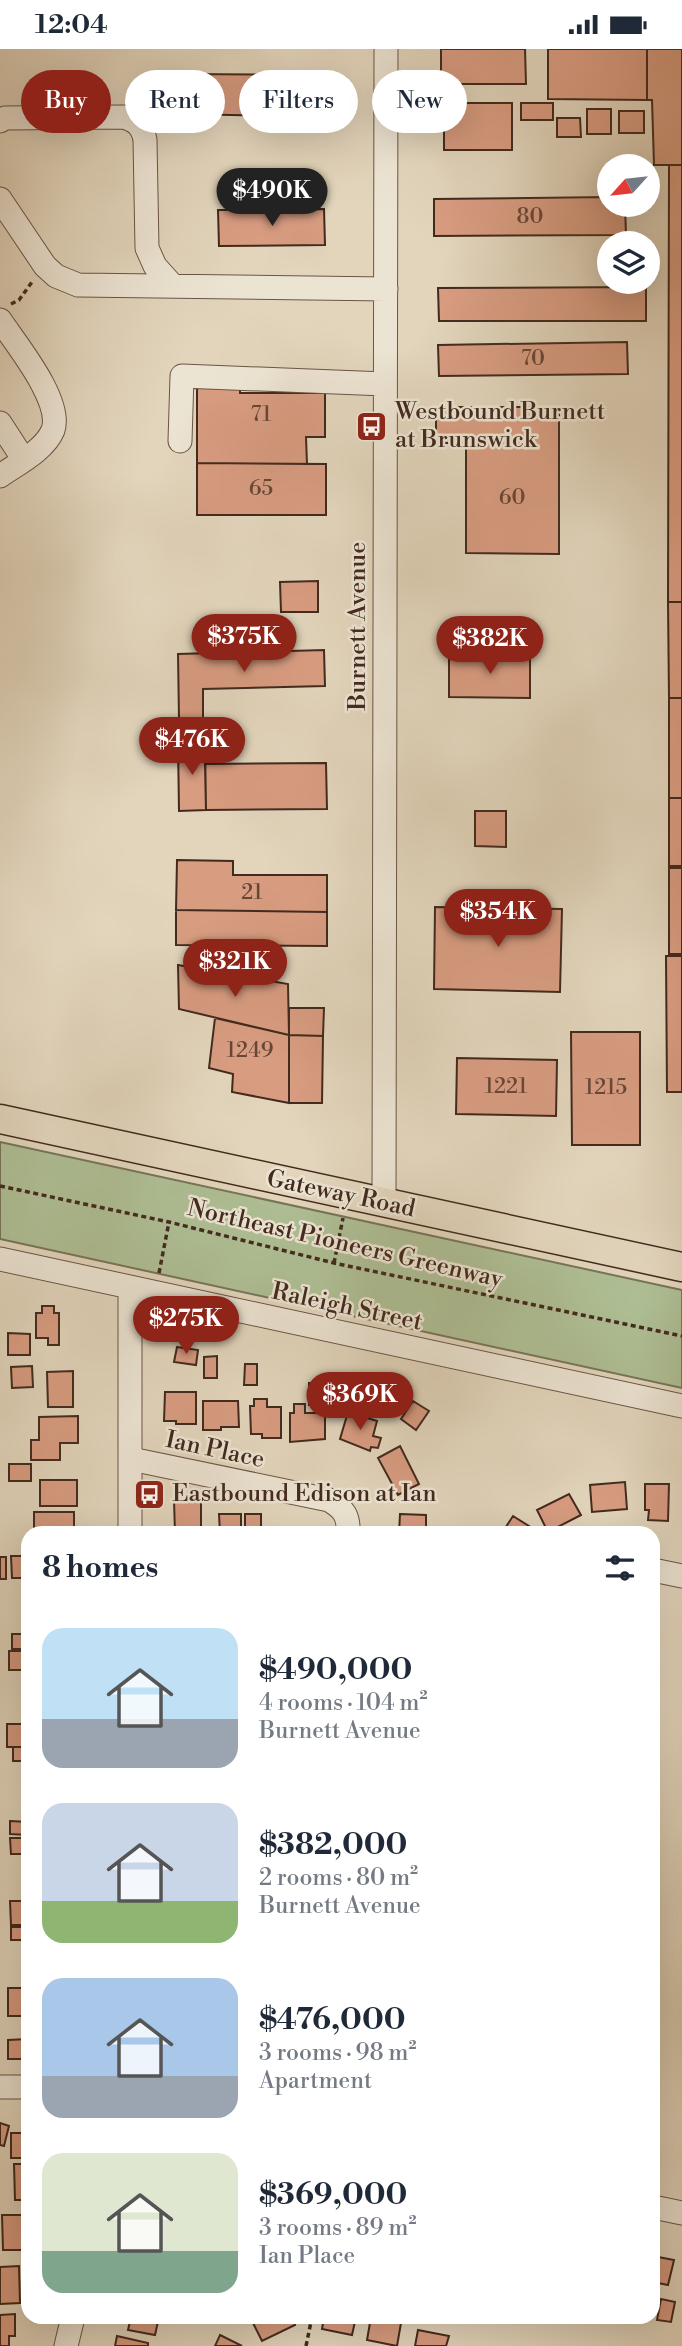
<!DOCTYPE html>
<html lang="en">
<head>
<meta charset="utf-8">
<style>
	:root { --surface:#fff; --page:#f6f6f7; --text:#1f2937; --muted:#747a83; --accent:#8f2418 }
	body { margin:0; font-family:"Libre Bodoni",serif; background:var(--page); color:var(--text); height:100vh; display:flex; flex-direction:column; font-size:26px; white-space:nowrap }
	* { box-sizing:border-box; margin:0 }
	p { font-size:23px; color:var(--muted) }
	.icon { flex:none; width:38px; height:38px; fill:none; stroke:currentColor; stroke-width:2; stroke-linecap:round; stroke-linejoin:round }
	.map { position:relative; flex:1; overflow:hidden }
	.drawer { position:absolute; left:21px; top:1477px; width:639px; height:798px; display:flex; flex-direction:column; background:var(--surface); border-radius:21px; box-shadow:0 7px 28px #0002 }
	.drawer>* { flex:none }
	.banner { position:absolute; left:21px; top:21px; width:640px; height:63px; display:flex; gap:14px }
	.needle { width:46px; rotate:243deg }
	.fabs { position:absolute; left:597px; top:105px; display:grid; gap:14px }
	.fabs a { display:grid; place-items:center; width:63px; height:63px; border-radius:50%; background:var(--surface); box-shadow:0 7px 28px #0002; font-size:35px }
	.price { position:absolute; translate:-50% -60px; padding:0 16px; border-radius:24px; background:var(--accent); color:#fff; font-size:23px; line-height:46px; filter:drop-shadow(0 2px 4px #0008) }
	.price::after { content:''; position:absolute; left:50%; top:42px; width:21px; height:16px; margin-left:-10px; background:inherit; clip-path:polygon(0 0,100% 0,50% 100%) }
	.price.active { background:#222; color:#fff }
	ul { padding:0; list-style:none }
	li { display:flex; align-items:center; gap:21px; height:175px; padding:0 21px }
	li span { display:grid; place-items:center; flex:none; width:196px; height:140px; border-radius:21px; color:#555 }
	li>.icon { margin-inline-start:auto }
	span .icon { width:84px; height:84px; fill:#fffc; stroke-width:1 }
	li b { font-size:30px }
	h2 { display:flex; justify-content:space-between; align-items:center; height:84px; padding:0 21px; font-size:30px }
	.chip { padding:0 24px; border-radius:32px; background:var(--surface); box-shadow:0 7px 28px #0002; font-size:24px; line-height:63px }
	.chip.active { background:var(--accent); color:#fff }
	.status { display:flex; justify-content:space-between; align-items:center; height:49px; padding:0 35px; background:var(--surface); direction:ltr }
	.status svg { height:19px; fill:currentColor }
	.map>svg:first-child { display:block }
</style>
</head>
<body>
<div class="status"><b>12:04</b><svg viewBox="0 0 49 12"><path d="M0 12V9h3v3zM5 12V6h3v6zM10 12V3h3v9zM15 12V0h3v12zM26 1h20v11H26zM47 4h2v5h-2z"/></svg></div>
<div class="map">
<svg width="682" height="2297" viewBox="0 0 682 2297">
	<rect width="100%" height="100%" fill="#e2d5bc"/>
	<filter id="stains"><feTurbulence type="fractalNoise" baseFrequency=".00286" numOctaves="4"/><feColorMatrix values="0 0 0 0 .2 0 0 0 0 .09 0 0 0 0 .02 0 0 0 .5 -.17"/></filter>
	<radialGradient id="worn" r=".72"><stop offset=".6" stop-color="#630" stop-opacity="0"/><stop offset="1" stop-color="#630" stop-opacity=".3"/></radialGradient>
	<path fill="#aebe94" stroke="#787459" stroke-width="2" d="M0,1093L682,1241V1339L0,1190Z"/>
	<path fill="#d89c81" stroke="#422a1e" stroke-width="2" d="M441,0H525L526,35H441Z
		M548,0H647V51L548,50Z
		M647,0H682V116H654L652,51H647Z
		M180,25L333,26L331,68L181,65Z
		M444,54H512V101H444Z
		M521,54H553V71H521Z
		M587,60H611V85H587Z
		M619,62H644V84H619Z
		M557,69H580L581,88H557Z
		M669,116H682V553H668Z
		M609,148V156H625L626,186L434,187V150Z
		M324,160L325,196L219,197L218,161Z
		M646,238V272H439L438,239Z
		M627,293L628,325L439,327L438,296Z
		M240,333V344H325V388H306L307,415L197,414V335Z
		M436,358H559V505L466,504V394H436Z
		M197,414L326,415V466H197Z
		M318,532V563H281L280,533Z
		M668,553H682V649H669Z
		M324,601L325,637L203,640V669L179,670L178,605Z
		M449,606H530V649L449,648Z
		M669,649H682V749H669Z
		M205,693L206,761L179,762L178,694Z
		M326,714L327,760L206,761L205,715Z
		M669,749H682V817H669Z
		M475,762H506V798L475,797Z
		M177,811L233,812V826H327V863L176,861Z
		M669,819H682V905H669Z
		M435,858L562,860L560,943L434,940Z
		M176,861L327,863V897L176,896Z
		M666,907H682V1043H667Z
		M178,916L288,935L289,986L179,960Z
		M289,959H324L323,987L289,986Z
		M215,969L289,986V1054L232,1043L233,1025L209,1019Z
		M571,983H640V1096H572Z
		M289,986L323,987L322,1054H289Z
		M457,1009L557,1011L556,1067L456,1065Z
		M42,1257H54V1264H59V1296H48V1289H36V1264H42Z
		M8,1284L30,1285V1306H8Z
		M177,1298L198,1301L196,1316L174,1313Z
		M217,1307V1329H204V1308Z
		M245,1315H257V1336H244Z
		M32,1317L33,1338L12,1339L11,1318Z
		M73,1322V1358H48L47,1323Z
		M309,1334H329V1356H309Z
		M332,1336L362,1337V1359H332Z
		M165,1343H196V1375H176V1372H164Z
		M254,1350H267V1358H281V1389H262V1385H251L250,1357H254Z
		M203,1352H238L239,1378H221V1381H203Z
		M413,1352L429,1362L416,1381L401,1370Z
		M294,1355H305V1364H325V1390L290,1393V1364H294Z
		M348,1363L377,1372L373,1387L381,1389L378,1399L371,1398L370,1402L340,1390Z
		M78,1367V1394H60V1411H31V1391H39V1368Z
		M400,1397L419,1435L398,1446L378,1409Z
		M9,1415H31V1432H9Z
		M40,1431H77V1457H40Z
		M625,1433L627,1460L592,1463L590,1436Z
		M645,1435H669L668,1472L648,1471L649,1461H645Z
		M569,1445L581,1466L548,1483L537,1461Z
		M174,1451H201V1484H175Z
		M34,1463H74V1484H34Z
		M219,1465H241V1484H220Z
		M245,1465H261V1484H245Z
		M400,1465L426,1466V1484H399Z
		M513,1467L540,1484H502Z
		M281,1478H306V1484H281Z
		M11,1507H28V1529H12Z
		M0,1508H6V1530H0Z
		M12,1585H28V1600H12Z
		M9,1602H28V1621H9Z
		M7,1675H27V1698H7Z
		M13,1698H28V1712H13Z
		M10,1772L28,1773V1786L10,1785Z
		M10,1789H28V1805H11Z
		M10,1852H28V1876H11Z
		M11,1878H28V1891H11Z
		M8,1939H28V1967H8Z
		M28,1990V2010H8V1991Z
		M0,2074L9,2077L4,2097L0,2096Z
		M11,2084H28V2109H11Z
		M14,2115H28V2151H15Z
		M2,2166H28V2201H3Z
		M653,2207L674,2211L668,2236L653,2233Z
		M19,2217L20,2254L0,2255V2218Z
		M661,2250L675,2253L671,2273L657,2271Z
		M15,2265V2287H9V2297H0V2266Z
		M131,2268H159L155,2286L128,2281Z
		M256,2268H292L295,2276L262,2292L251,2270Z
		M324,2268H356L352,2286L322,2280Z
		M371,2268L401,2274L397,2297L367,2291Z
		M418,2281L449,2287L446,2297H415Z
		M220,2286L242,2297H215Z
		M117,2287L148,2294V2297H115Z"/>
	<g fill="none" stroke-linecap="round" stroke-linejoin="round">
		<defs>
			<path id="minor" d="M0,72L5,69L123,68C136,71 143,78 145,91L147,199L155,217L173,237
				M0,150L45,217L56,227L78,236L386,240
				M0,271C16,295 63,352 53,381C45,401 17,415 0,427
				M0,374L24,411
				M180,392L182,327L385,335
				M384,1154L386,0
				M0,1210L682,1357
				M130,1238V1484
				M131,1410L329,1451C344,1460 349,1467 348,1484
				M653,1521L682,1527
				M0,2038H28
				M653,2158L682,2164
				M66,2297L73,2268"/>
			<path id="major" d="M0,1070L682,1218"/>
		</defs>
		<use href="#minor" stroke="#6a5546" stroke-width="25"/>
		<use href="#major" stroke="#422a1e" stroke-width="31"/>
		<path stroke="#422a1e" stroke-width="3.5" stroke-dasharray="5 3.5" stroke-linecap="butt" d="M11,255L19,251L32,233
			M0,1137L169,1173L334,1214L682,1287
			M334,1214L343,1169
			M159,1224L169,1173
			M306,2297L312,2268"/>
		<use href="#minor" stroke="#ece4d3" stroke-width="23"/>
		<use href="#major" stroke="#e2d5bc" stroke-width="28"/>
	</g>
	<defs>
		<symbol id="bus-square" viewBox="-11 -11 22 22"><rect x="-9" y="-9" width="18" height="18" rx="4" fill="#8f2418" stroke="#ece4d3"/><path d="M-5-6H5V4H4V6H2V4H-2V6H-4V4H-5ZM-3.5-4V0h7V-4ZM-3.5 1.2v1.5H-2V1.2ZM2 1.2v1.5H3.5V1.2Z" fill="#fff"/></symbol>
	</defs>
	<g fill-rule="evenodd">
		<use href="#bus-square" x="354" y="360" width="35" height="35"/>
		<use href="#bus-square" x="132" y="1428" width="35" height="35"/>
	</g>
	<g text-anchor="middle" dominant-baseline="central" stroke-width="5" stroke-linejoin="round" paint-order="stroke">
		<g font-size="21" fill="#684637">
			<text x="530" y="168">80</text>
			<text x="533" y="310">70</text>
			<text x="261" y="366">71</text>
			<text x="261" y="440">65</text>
			<text x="512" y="449">60</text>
			<text x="252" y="844">21</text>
			<text x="250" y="1002">1249</text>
			<text x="506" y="1038">1221</text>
			<text x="606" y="1039">1215</text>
		</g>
		<g font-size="24" fill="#422a1e" stroke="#ece4d3" text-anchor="start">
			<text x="395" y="363">Westbound Burnett<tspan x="395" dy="28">at Brunswick</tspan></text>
			<text x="172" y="1445">Eastbound Edison at Ian</text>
		</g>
		<g font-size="24" fill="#422a1e" stroke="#ece4d3">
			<text transform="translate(358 577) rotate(-90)">Burnett Avenue</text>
			<text transform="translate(341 1145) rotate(12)">Gateway Road</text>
			<text transform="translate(345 1195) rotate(13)">Northeast Pioneers Greenway</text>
			<text transform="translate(347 1258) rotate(12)">Raleigh Street</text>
			<text transform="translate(215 1401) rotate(12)">Ian Place</text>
		</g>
	</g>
	<rect width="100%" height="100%" filter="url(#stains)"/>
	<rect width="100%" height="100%" fill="url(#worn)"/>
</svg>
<div class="fabs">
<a><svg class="needle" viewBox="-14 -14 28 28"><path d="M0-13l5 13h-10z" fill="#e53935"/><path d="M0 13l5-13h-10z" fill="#747a83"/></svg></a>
<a><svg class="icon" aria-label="layers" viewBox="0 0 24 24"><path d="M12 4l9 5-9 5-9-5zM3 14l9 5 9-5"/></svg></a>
</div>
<b class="price active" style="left:272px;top:179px">$490K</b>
<b class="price" style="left:244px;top:625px">$375K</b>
<b class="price" style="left:490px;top:627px">$382K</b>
<b class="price" style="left:192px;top:728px">$476K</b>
<b class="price" style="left:498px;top:900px">$354K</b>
<b class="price" style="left:235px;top:950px">$321K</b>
<b class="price" style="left:186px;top:1307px">$275K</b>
<b class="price" style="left:360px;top:1383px">$369K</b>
<div class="banner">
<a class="chip active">Buy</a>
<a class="chip">Rent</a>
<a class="chip">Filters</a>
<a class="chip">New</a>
</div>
<section class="drawer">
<h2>8 homes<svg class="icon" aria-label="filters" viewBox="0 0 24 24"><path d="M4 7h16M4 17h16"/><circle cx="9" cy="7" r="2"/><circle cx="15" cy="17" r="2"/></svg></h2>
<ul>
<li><span style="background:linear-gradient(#bfe0f5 65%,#9aa5b1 0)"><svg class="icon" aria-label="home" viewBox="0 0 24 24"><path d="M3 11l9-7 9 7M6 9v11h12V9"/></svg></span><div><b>$490,000</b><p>4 rooms · 104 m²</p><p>Burnett Avenue</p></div></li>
<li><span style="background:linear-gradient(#c9d6e8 70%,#8fb573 0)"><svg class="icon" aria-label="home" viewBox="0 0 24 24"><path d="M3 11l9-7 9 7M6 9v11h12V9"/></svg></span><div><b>$382,000</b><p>2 rooms · 80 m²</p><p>Burnett Avenue</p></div></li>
<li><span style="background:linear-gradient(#a9c7e8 70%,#9aa5b1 0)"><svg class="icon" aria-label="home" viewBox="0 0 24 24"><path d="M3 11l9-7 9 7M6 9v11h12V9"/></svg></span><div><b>$476,000</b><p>3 rooms · 98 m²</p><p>Apartment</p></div></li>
<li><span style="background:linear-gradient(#dfe7d0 70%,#7fa58c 0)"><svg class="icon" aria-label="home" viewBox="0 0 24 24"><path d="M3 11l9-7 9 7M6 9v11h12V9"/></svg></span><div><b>$369,000</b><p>3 rooms · 89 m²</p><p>Ian Place</p></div></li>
</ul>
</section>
</div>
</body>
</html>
